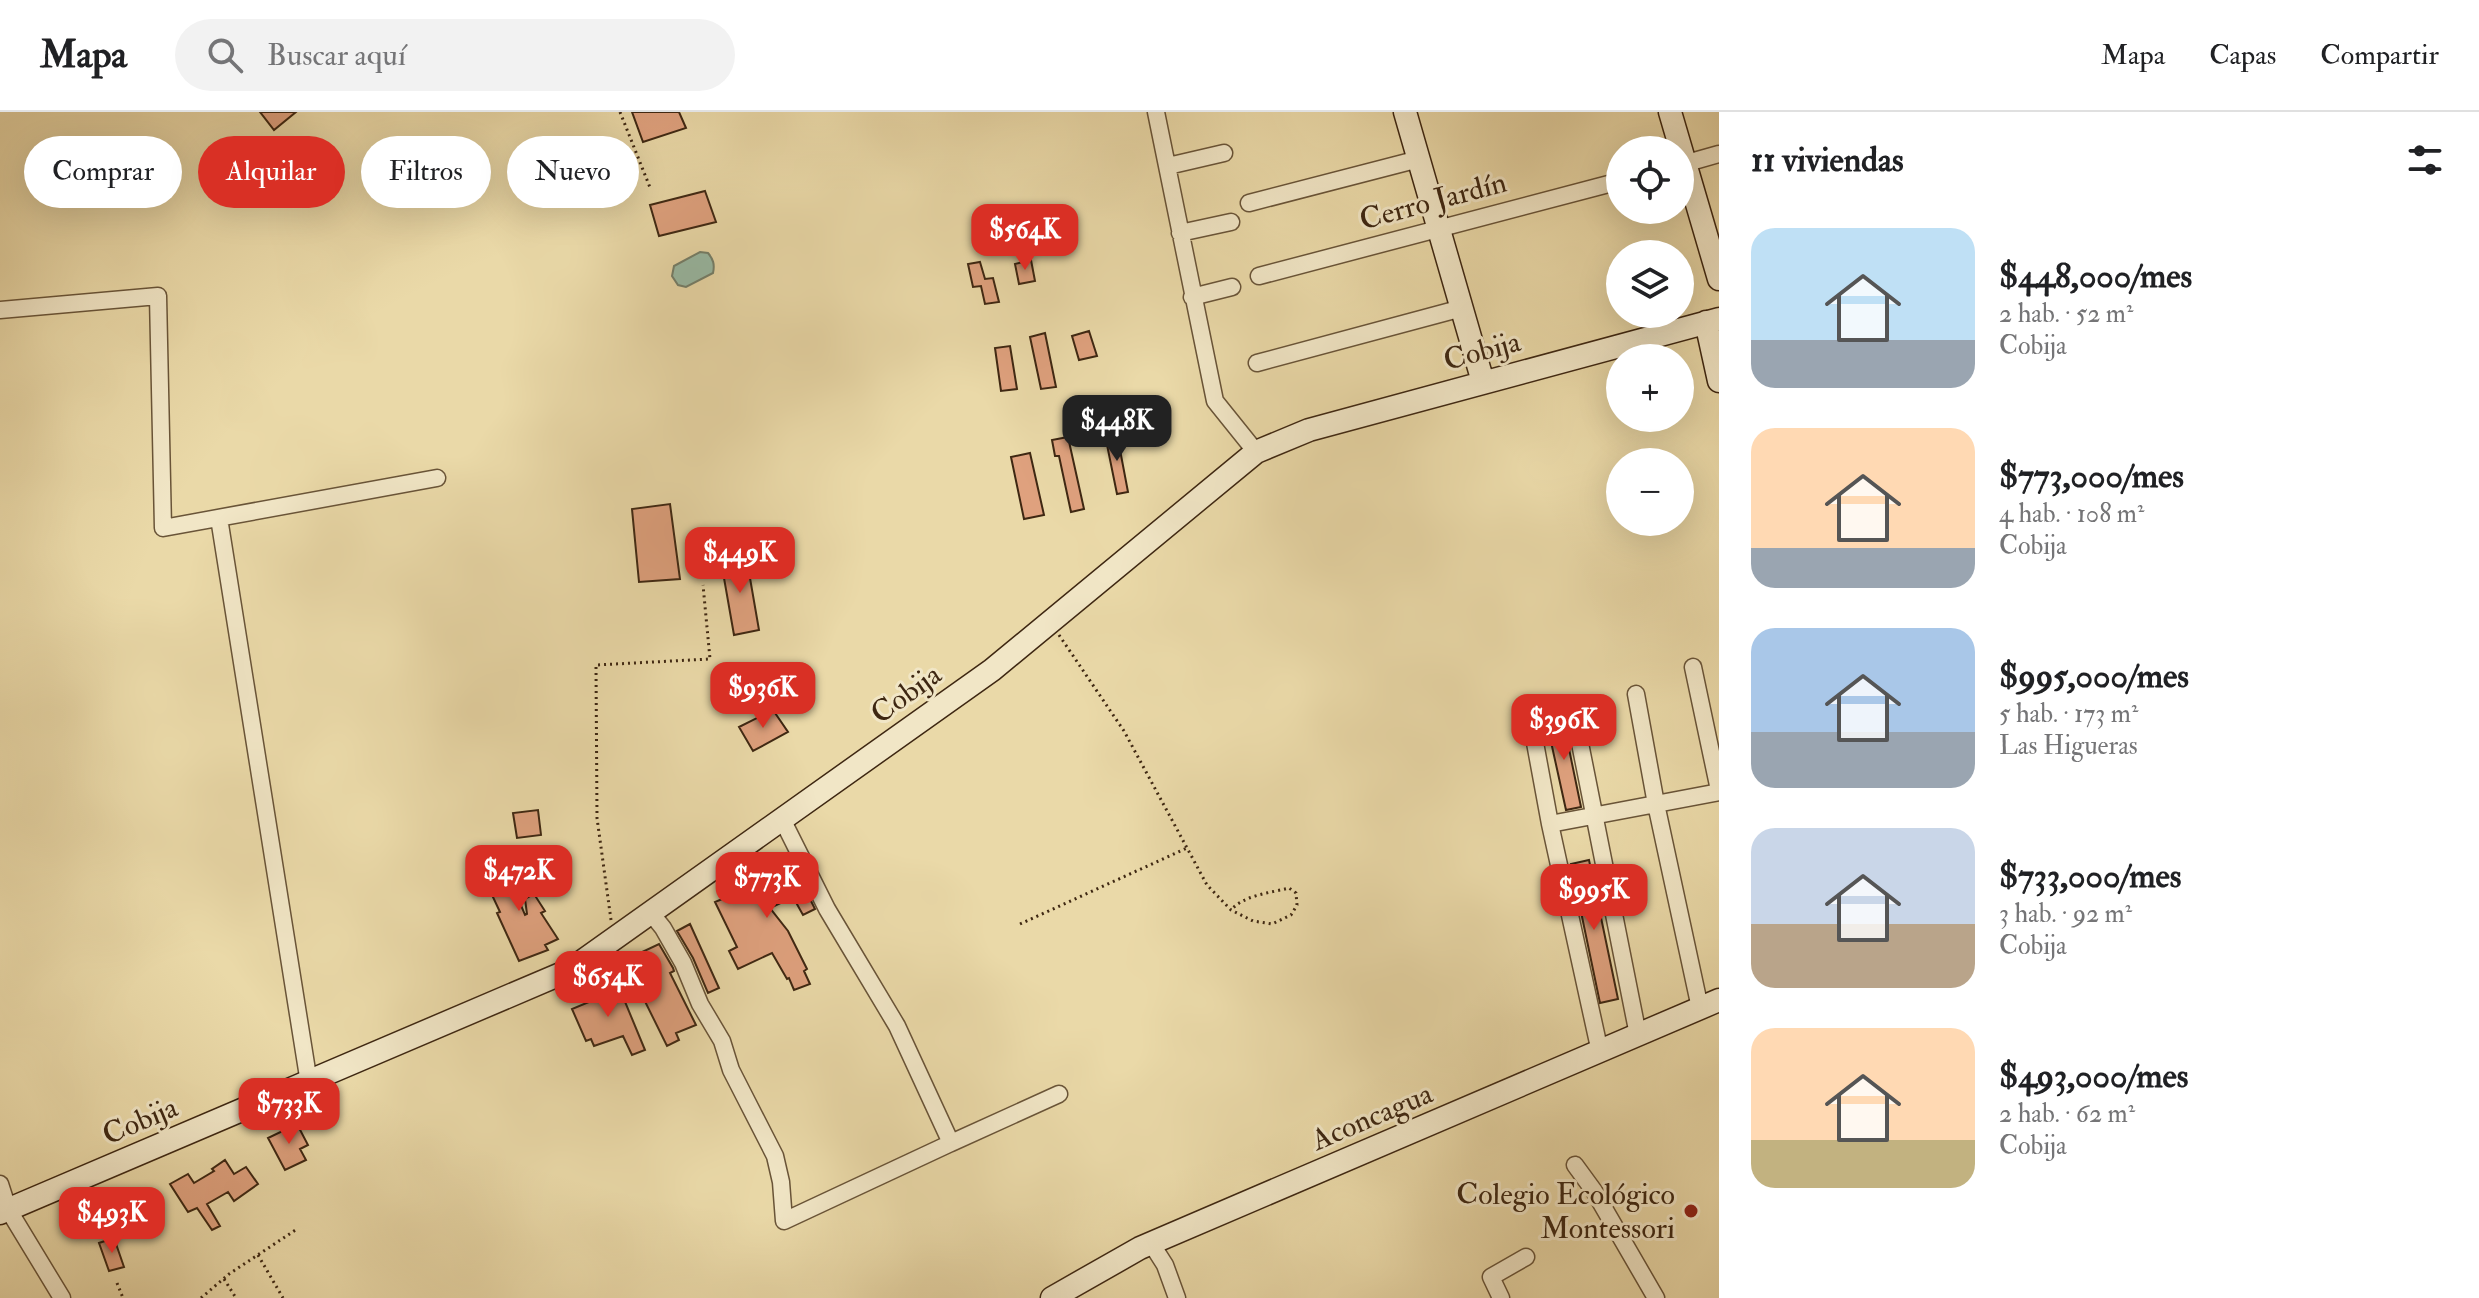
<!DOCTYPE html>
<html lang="es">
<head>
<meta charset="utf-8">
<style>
	:root { --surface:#fff; --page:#f2f2f2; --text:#202124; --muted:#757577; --line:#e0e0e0; --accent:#d93025 }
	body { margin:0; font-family:"IM FELL Double Pica",serif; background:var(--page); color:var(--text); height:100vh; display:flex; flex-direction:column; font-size:30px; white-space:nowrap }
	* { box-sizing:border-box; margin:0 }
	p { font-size:26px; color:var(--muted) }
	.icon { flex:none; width:44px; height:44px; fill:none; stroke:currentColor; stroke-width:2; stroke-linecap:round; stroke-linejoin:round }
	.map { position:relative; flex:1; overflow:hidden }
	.drawer { display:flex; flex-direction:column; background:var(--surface); width:760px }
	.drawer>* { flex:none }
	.top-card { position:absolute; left:24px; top:24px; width:760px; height:72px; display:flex; gap:16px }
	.controls { position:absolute; left:1606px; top:24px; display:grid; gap:16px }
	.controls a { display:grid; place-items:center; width:88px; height:88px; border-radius:50%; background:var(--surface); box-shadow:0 8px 32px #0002; font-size:40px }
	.price { position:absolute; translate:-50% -68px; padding:0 18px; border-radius:16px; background:var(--accent); color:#fff; font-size:26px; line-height:52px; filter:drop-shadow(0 2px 4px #0008) }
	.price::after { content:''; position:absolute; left:50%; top:48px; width:24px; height:18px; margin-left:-12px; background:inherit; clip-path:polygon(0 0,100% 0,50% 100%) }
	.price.on { background:#222; color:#fff }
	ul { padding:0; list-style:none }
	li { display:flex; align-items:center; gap:24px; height:200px; padding:0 32px }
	li span { display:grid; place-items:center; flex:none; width:224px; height:160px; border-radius:24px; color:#555 }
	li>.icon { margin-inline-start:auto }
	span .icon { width:96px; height:96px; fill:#fffc; stroke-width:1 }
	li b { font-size:34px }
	h2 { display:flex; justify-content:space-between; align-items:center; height:96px; padding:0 32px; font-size:34px }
	.chip { padding:0 28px; border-radius:36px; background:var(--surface); box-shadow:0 8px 32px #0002; font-size:28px; line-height:72px }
	.chip.on { background:var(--accent); color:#fff }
	header { display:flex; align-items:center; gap:48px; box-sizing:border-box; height:112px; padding:0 40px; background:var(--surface); border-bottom:2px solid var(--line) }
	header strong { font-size:38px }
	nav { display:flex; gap:44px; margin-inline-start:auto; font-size:28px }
	.search { width:560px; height:72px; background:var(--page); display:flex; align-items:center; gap:20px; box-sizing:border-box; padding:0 28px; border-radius:44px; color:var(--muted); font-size:30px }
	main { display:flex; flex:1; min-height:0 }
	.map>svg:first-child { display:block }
</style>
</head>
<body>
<header>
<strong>Mapa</strong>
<div class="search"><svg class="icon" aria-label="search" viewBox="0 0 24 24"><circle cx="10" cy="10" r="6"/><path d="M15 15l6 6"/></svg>Buscar aquí</div>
<nav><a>Mapa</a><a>Capas</a><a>Compartir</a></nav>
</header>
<main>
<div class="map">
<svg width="1719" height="1186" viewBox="0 0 1719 1186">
	<rect width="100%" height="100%" fill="#ead9a8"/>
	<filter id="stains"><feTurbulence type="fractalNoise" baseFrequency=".0025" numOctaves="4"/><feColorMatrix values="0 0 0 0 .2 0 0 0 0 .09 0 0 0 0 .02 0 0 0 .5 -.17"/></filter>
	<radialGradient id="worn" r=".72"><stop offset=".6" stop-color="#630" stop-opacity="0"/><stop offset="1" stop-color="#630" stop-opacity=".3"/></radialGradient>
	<path fill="#98baa5" stroke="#747f6a" stroke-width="2" d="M700,140L708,141C713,147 715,152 713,161L686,175L678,173L672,164L674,154Z"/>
	<path fill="#dfa17e" stroke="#3e2712" stroke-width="2" d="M260,0H296L274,18Z
		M632,0H679L686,16L643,30Z
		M705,79L716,110L659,124L650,93Z
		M1031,148L1035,169L1019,172L1015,152Z
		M980,150L985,167L993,166L999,190L985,192L981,174L973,175L968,152Z
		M1089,219L1097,244L1079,248L1072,224Z
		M1045,221L1056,275L1041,277L1030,225Z
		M1010,234L1017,277L1001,279L995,236Z
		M1117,322L1128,380L1117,382L1105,323Z
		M1068,325L1084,397L1071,400L1059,344H1055L1052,328Z
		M1030,341L1044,403L1024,407L1011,345Z
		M670,392L680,467L639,470L632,397Z
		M746,443L759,518L734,523L721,449Z
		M771,554L773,568L743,570L742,556Z
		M773,598L788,620L753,639L739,615Z
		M1562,603L1581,695L1566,698L1546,607Z
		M538,698L541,723L517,726L513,701Z
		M497,736L525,803L527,802L525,787L534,782L545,799L541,801L558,827L545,833L548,838L519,849L497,801L500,800L492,783L496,781L488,761L492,759L484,741Z
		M788,743L815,797L803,803L793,785L770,796L788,819L807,857L804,859L810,872L794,878L789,866L787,867L772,841L738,857L729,839L737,835L715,790L758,772L753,761Z
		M1589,748L1618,887L1600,891L1571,752Z
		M690,812L719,876L708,881L693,846L677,819Z
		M659,832L673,856L674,859L670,861L696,913L676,921L679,928L667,934L632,863L630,864L623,849Z
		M616,868L645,938L632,943L623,924L594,934L591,927L586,929L572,897L601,885L597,875Z
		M297,1012L308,1033L300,1037L306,1048L285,1058L268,1026Z
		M225,1048L234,1062L246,1055L258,1072L234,1089L228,1080L207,1092L220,1114L212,1118L197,1096L188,1100L170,1072L188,1062L194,1071L214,1059L212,1057Z
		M114,1126L124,1155L109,1159L99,1131Z"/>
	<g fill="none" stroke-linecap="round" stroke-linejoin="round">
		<defs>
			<path id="street" d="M1156,0L1215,289L1256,340
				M1680,53L1719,42
				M1168,54L1224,41
				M1249,91L1419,47
				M1180,121L1231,110
				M1259,164L1620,69
				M1192,185L1232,175
				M0,198L158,184L163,416L437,366
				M1257,251L1462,196
				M219,406L309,971
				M1693,555L1719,678
				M1636,582L1656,692L1700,896
				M1574,601L1638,923
				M1531,609L1550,712L1600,940
				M1550,712L1719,680
				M651,801L663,816L683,851L700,892L722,929L731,958L775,1044L781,1070L784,1109L951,1031L897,914L827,797L782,707
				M951,1031L1059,982
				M1575,1053L1594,1079L1656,1186
				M0,1072L8,1097L62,1186
				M1151,1131L1165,1153L1177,1186
				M1501,1186L1491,1165L1526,1145"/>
			<path id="secondary" d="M1405,0L1483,270
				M1670,0L1719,167
				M1706,210L1719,269
				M0,1101L570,858L992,558L1256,340L1309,318L1719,207
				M1052,1186L1140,1136L1719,888"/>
		</defs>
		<use href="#street" stroke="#695438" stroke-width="19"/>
		<use href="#secondary" stroke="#3e2712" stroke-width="25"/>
		<path stroke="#3e2712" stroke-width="3" stroke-dasharray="2 4" stroke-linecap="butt" d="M620,0L651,78
			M1059,523L1124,619L1207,773L1231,798L1253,809L1272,812L1291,803L1297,793L1296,781L1289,776C1270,781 1244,783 1231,798
			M611,808L597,706L596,553L710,547L703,473
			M1020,812L1187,736
			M258,1143L283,1186
			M224,1167L236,1186
			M117,1171L123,1186
			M201,1186L229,1162L297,1117"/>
		<use href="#street" stroke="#f1e6c6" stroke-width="16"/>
		<use href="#secondary" stroke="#f1e6c6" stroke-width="22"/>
	</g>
	<circle fill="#8f2418" stroke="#f1e6c6" stroke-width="3" cx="1691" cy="1099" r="8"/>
	<g text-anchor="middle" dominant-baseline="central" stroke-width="6" stroke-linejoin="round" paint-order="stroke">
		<g font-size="30" fill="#3e2712" stroke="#f1e6c6">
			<text transform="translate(1433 89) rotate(-15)">Cerro Jardín</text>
			<text transform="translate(1482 239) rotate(-15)">Cobija</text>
			<text transform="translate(906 582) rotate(-36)">Cobija</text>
			<text transform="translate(1372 1005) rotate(-23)">Aconcagua</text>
			<text transform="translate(140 1009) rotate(-23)">Cobija</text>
		</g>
		<g font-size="30" fill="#3e2712" stroke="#f1e6c6" text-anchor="end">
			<text x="1675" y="1082">Colegio Ecológico<tspan x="1675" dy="34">Montessori</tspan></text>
		</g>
	</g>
	<rect width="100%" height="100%" filter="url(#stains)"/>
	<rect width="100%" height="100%" fill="url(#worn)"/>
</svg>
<div class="controls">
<a><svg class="icon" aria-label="locate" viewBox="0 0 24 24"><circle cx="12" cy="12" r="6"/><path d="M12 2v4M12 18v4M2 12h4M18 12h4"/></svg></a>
<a><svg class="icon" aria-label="layers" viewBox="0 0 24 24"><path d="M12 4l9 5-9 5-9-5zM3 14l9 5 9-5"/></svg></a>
<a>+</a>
<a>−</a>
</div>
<b class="price" style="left:1025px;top:160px">$564K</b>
<b class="price on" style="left:1117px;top:351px">$448K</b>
<b class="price" style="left:740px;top:483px">$449K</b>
<b class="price" style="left:763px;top:618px">$936K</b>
<b class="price" style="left:1564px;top:650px">$396K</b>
<b class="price" style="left:519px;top:801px">$472K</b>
<b class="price" style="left:767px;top:808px">$773K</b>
<b class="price" style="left:1594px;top:820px">$995K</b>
<b class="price" style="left:608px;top:907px">$654K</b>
<b class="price" style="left:289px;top:1034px">$733K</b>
<b class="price" style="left:112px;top:1143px">$493K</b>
<div class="top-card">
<a class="chip">Comprar</a>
<a class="chip on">Alquilar</a>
<a class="chip">Filtros</a>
<a class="chip">Nuevo</a>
</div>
</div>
<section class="drawer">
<h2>11 viviendas<svg class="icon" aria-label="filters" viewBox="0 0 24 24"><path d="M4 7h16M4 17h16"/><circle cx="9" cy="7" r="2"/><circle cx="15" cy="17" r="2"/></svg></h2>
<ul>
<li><span style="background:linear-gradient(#bfe0f5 70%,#9aa5b1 0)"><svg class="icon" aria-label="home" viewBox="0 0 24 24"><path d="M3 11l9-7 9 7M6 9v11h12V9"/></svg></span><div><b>$448,000/mes</b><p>2 hab. · 52 m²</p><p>Cobija</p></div></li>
<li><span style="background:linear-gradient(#ffd9b3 75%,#9aa5b1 0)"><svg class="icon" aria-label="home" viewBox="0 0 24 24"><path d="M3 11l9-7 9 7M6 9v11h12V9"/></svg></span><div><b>$773,000/mes</b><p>4 hab. · 108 m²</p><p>Cobija</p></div></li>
<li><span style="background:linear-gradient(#a9c7e8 65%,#9aa5b1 0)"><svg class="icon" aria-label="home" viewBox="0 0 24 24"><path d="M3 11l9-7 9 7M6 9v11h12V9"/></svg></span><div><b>$995,000/mes</b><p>5 hab. · 173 m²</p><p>Las Higueras</p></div></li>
<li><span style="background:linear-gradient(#c9d6e8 60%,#b9a48a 0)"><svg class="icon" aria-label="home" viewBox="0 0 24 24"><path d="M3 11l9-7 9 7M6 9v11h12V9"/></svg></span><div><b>$733,000/mes</b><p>3 hab. · 92 m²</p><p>Cobija</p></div></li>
<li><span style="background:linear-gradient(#ffd9b3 70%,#c2b280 0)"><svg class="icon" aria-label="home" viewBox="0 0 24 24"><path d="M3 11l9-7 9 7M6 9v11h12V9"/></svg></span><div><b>$493,000/mes</b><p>2 hab. · 62 m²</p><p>Cobija</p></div></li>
</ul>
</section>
</main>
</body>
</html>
